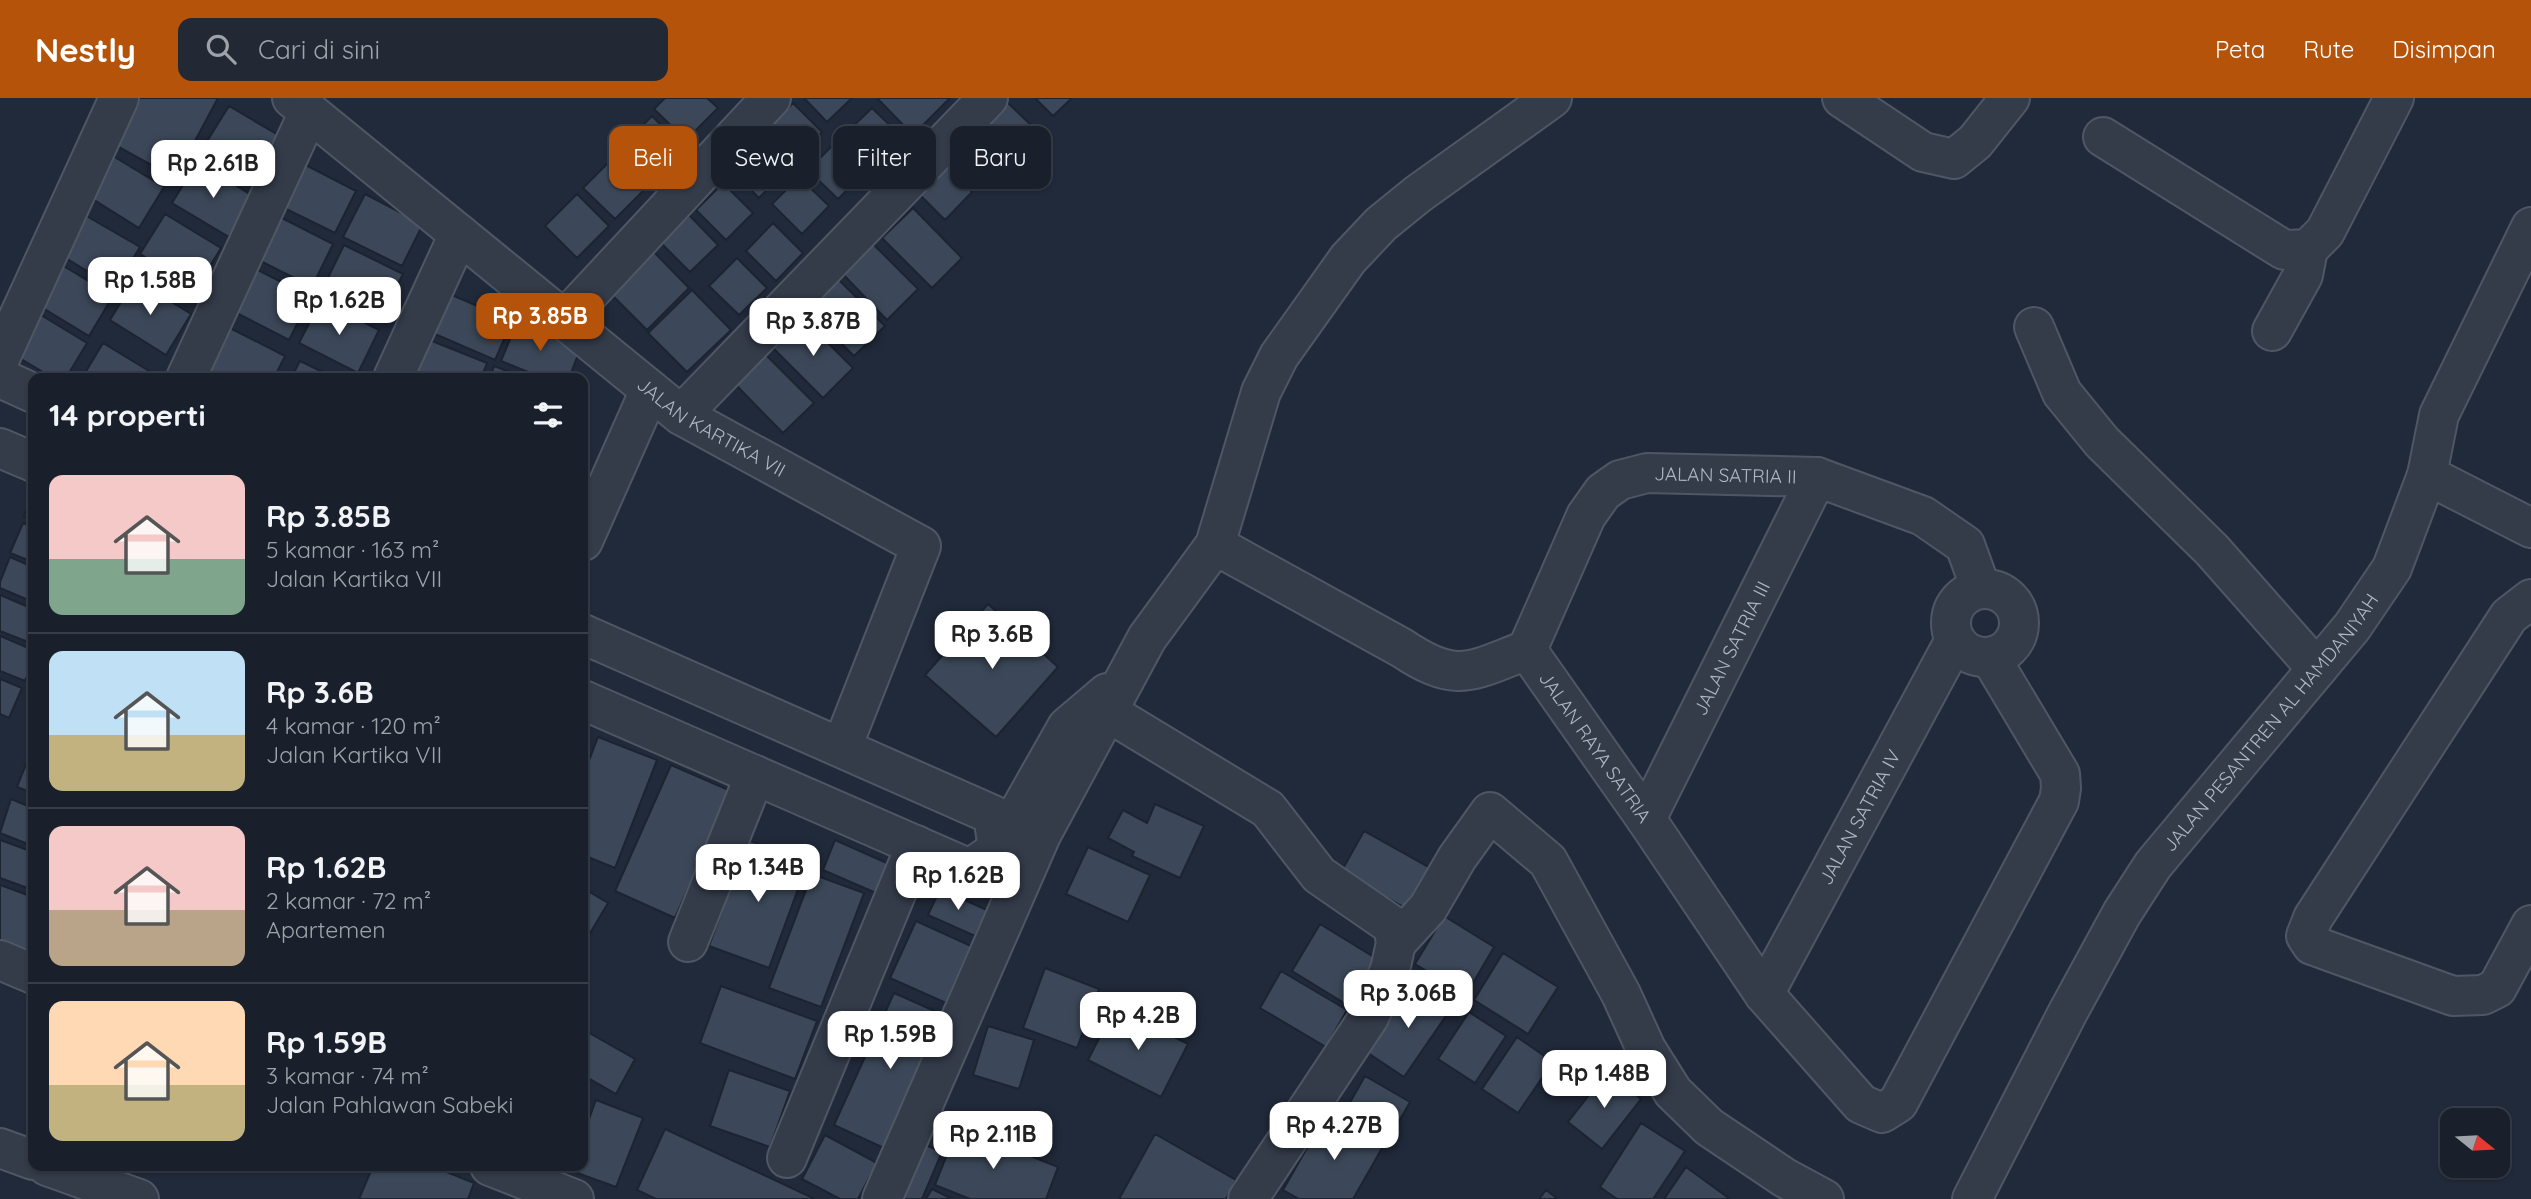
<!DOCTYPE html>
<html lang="id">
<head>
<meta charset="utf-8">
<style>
	:root { --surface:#19202c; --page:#222834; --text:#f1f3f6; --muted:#9fa3a9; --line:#373e48; --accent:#b45309 }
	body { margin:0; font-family:Quicksand,sans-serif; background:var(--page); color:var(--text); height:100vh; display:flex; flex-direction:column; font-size:26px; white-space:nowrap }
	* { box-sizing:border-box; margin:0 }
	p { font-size:23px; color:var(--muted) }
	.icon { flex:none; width:38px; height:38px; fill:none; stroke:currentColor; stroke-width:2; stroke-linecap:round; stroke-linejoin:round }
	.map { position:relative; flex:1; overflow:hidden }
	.side { position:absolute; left:28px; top:275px; width:560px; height:798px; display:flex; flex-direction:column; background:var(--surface); border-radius:14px; box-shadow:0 2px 5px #0004,0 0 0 2px var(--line) }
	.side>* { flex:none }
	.hud { position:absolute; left:609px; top:28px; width:665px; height:63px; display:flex; gap:14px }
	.needle { width:46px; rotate:108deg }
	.controls { position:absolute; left:2440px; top:1010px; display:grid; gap:14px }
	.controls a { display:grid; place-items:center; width:70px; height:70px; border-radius:14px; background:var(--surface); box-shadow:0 2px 5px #0004,0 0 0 2px var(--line); font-size:35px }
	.price { position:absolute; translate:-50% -60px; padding:0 16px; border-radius:14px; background:#fff; color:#222; font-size:23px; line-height:46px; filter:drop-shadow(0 2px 4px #0008) }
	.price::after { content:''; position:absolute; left:50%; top:42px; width:21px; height:16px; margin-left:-10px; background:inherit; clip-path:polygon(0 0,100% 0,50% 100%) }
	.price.current { background:var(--accent); color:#fff }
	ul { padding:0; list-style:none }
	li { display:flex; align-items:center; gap:21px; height:175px; padding:0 21px }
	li+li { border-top:2px solid var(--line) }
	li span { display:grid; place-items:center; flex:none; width:196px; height:140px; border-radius:14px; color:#555 }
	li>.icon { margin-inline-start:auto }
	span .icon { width:84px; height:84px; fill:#fffc; stroke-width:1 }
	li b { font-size:30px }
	h2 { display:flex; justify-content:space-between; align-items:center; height:84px; padding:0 21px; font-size:30px }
	.tag { padding:0 24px; border-radius:14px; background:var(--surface); box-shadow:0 2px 5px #0004,0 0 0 2px var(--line); font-size:24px; line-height:63px }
	.tag.current { background:var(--accent); color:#fff }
	header { display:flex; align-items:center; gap:42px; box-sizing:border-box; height:98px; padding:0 35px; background:var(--accent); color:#fff }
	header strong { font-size:33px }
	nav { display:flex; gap:38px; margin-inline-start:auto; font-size:24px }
	.search { width:490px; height:63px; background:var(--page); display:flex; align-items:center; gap:18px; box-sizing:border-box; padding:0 24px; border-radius:14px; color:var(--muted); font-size:26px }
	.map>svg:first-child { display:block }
</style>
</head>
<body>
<header>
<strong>Nestly</strong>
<div class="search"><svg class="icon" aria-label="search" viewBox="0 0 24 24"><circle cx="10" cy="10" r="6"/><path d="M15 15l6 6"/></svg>Cari di sini</div>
<nav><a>Peta</a><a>Rute</a><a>Disimpan</a></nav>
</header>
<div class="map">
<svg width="2531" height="1101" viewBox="0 0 2531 1101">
	<rect width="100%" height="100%" fill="#212a3a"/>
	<path fill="#3c4859" stroke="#1c2331" stroke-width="2" d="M140,0H218L175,80L115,47Z
		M665,0H707L718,10L686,42L654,11Z
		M804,0H852L827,24Z
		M877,0H950L913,37Z
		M1035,0H1072L1053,18Z
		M1006,3L1036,32L1008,60L979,30Z
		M793,5L822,34L795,62L766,32Z
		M229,8L285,41L260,82L204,48Z
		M872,10L902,39L874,67L844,37Z
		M652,18L684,50L652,82L620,50Z
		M974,34L1003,64L976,91L946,61Z
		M757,43L786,72L759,100L729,70Z
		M836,44L865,74L838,101L808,72Z
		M108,55L164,89L139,130L83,95Z
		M615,58L647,89L615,121L583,90Z
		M298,63L356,93L335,135L276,106Z
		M197,64L253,98L229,139L172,105Z
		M943,65L972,94L945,122L916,93Z
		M799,79L829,108L802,136L772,106Z
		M723,85L753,115L726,142L696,112Z
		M365,96L423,126L402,168L343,139Z
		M577,96L609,128L577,160L545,128Z
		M913,110L962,160L932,190L882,140Z
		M83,116L140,149L115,190L59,156Z
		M165,116L221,150L196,191L140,156Z
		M274,116L333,146L312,189L253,159Z
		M689,117L718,147L690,174L661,145Z
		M773,125L803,155L776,183L746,153Z
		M868,141L918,191L887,222L838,171Z
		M344,147L403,176L381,219L323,190Z
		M650,150L689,190L647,232L608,193Z
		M737,160L767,190L739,217L709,188Z
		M57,164L113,198L89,238L33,204Z
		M252,169L311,199L289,242L231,212Z
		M835,178L885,228L854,258L804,208Z
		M135,181L191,216L166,257L110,222Z
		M692,192L731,232L687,274L648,235Z
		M445,194L512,223L495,262L428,233Z
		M321,202L379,232L358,275L299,245Z
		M31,211L87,245L66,280H53L6,252Z
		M803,220L853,270L823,300L773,250Z
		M517,224L581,249L569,280H543L501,263Z
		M226,228L285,258L274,280H222L204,271Z
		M422,239L487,265L481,280H409Z
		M103,245L159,279V280H82Z
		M764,255L814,305L783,335L734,285Z
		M300,263L335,280H291Z
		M494,268L525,280H490Z
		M33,396V422L24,418Z
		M23,425L33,429V464L10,455Z
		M10,459L33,469V504L0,490V484Z
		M0,497L33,511V546L0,533Z
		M988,506L1058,569L996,639L925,577Z
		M0,538L33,552V563L25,583L0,573Z
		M0,581L22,590L9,620L0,616Z
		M598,639L657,662L615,770L583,757V678Z
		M30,656L33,658V695L17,689Z
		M671,667L731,693L675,820L615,793Z
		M11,701L33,710V748L0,735Z
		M1155,706L1204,728L1180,780L1132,758L1134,754L1108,740L1123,712L1147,725Z
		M1364,733L1439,775L1416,816L1341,774Z
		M0,742L33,754V792L0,780Z
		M748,742L808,764L769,870L709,848Z
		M835,742L889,766L876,795L823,772Z
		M1088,749L1150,777L1128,824L1066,796Z
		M812,776L864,795L821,909L769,890Z
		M0,787L33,799V840L26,859L0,849Z
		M583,790L608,805L583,847Z
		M940,791L987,812L975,838L928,817Z
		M1444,818L1494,849L1466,897L1415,866Z
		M916,823L971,848L946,905L890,880Z
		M1320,826L1377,861L1349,908L1292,873Z
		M1503,855L1558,889L1528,936L1474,902Z
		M1045,870L1099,891L1077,950L1023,930Z
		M1281,873L1347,912L1326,949L1260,910Z
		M1411,885L1450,912L1404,979L1365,953Z
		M721,888L817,923L795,981L700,945Z
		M894,895L946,918L886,1051L834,1027Z
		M1115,909L1188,946L1161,999L1088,962Z
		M1469,914L1506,938L1475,985L1438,961Z
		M988,928L1034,942L1019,991L973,977Z
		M584,932L635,961L616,996L583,977Z
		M1517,939L1553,964L1518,1015L1482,991Z
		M729,972L790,993L770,1049L710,1028Z
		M1607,974L1641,1001L1602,1051L1568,1024Z
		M1365,978L1410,1004L1393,1034L1348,1008Z
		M596,1002L643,1020L616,1089L569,1072L571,1068H583V1037Z
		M1328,1013L1385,1045L1353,1101H1299L1283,1092Z
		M1641,1025L1685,1053L1653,1101H1617L1600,1089Z
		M958,1029L1058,1069L1046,1101H970L935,1087Z
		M665,1031L815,1101H656L637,1092Z
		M1155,1036L1236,1082L1226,1101H1119Z
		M825,1037L877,1065L858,1101H840L802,1081Z
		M918,1044L942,1054L922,1101H903L895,1097Z
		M373,1068H432L474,1085L468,1101H359Z
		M1686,1069L1730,1101H1664Z
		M932,1091L952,1101H926Z
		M1546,1092L1558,1101H1539Z"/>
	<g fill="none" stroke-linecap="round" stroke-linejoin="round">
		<defs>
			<g id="minor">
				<path id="s1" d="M292,0L681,317L921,448L842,649"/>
				<path d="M1842,0L1923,54L1954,61L1975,44L2010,0"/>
				<path d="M2103,39L2284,152L2308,151L2325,134L2394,0"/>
				<path d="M564,222L771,0"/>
				<path d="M2034,229L2062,295L2102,344L2212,452L2317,571"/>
				<path d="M2272,233L2303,177L2308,151"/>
				<path d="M0,260L119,0"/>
				<path d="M0,280L33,295"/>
				<path d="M186,280L309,14"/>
				<path d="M393,280L459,136"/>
				<path d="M681,317L988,0"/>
				<path d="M0,350L33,364"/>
				<path d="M2427,377L2531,430"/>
				<path d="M583,443L650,292"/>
				<path id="s2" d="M1215,447L1402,550C1457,587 1471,573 1527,552L1646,721L1764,896L1861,1006L1882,1015L1898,1005L2059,703L2061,690L2060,676L1990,559"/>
				<circle cx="1985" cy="525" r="34"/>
				<path d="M2531,501L2509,518L2313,820L2306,838L2312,847L2453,898L2483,897L2497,890L2531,827"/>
				<path d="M583,536L993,717L998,751"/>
				<path id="s3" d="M1527,552L1586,418L1603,394L1620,382L1647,375L1817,379L1923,418L1965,447L1981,491"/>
				<path d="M583,602L970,771L998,751L1067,629L1107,595"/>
				<path d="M1106,613L1268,711L1319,777L1393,828L1396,845L1390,872L1369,919L1248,1101"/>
				<path id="s4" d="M1646,721L1817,379"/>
				<path d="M688,844L755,677"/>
				<path d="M1396,845L1428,810L1457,760L1490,714L1548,763L1621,896L1646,951L1673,994L1709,1029L1785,1080L1824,1101"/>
				<path d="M0,862L33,876"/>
				<path id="s5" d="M1764,896L1955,542"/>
				<path d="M0,1050L33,1062"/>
				<path d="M787,1060L916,747"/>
				<path d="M47,1068L139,1101"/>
				<path d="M490,1068L574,1101"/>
				<path d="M882,1101L1041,737L1147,540L1215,447L1261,294L1279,258L1348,161L1381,126L1418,96L1552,0"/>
				<path id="s6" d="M1972,1101L2068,914L2122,815L2153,767L2352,529L2392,470L2427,377L2439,317L2531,129"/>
			</g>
		</defs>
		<use href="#minor" stroke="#4f5765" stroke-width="42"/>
		<use href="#minor" stroke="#343c4a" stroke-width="38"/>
	</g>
	<g text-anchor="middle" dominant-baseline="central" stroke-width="5" stroke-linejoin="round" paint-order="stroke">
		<g font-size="19" fill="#afb7c6" stroke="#1a212f">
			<text stroke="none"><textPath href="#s1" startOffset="534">JALAN KARTIKA VII</textPath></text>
			<text stroke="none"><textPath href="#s3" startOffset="303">JALAN SATRIA II</textPath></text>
			<text stroke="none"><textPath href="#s4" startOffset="191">JALAN SATRIA III</textPath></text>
			<text stroke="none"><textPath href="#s6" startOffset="565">JALAN PESANTREN AL HAMDANIYAH</textPath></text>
			<text stroke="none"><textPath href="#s2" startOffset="466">JALAN RAYA SATRIA</textPath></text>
			<text stroke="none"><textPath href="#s5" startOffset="201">JALAN SATRIA IV</textPath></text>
		</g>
	</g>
</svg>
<div class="controls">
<a><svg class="needle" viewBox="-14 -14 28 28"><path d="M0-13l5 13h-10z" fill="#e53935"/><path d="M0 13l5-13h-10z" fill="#9fa3a9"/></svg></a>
</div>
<b class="price" style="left:213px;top:102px">Rp 2.61B</b>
<b class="price" style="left:150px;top:219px">Rp 1.58B</b>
<b class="price" style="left:339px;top:239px">Rp 1.62B</b>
<b class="price current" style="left:540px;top:255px">Rp 3.85B</b>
<b class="price" style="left:813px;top:260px">Rp 3.87B</b>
<b class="price" style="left:992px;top:573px">Rp 3.6B</b>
<b class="price" style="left:758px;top:806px">Rp 1.34B</b>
<b class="price" style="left:958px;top:814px">Rp 1.62B</b>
<b class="price" style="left:1408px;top:932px">Rp 3.06B</b>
<b class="price" style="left:1138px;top:954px">Rp 4.2B</b>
<b class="price" style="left:890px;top:973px">Rp 1.59B</b>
<b class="price" style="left:1604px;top:1012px">Rp 1.48B</b>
<b class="price" style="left:1334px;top:1064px">Rp 4.27B</b>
<b class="price" style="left:993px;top:1073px">Rp 2.11B</b>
<div class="hud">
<a class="tag current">Beli</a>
<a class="tag">Sewa</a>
<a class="tag">Filter</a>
<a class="tag">Baru</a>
</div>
<section class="side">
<h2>14 properti<svg class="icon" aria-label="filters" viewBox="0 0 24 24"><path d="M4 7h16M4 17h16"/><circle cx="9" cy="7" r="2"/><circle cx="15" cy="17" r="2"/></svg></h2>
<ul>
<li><span style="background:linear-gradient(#f6c9c9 60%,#7fa58c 0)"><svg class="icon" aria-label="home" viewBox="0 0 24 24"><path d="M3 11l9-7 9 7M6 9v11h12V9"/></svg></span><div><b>Rp 3.85B</b><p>5 kamar · 163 m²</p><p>Jalan Kartika VII</p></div></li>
<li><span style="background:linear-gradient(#bfe0f5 60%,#c2b280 0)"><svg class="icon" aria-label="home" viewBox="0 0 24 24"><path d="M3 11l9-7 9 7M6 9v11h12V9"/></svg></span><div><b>Rp 3.6B</b><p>4 kamar · 120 m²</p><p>Jalan Kartika VII</p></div></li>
<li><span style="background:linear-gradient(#f6c9c9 60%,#b9a48a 0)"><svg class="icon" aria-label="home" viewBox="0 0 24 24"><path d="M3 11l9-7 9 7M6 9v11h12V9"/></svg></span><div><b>Rp 1.62B</b><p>2 kamar · 72 m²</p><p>Apartemen</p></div></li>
<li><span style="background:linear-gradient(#ffd9b3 60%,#c2b280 0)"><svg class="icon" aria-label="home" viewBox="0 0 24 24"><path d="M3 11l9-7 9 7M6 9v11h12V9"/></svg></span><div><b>Rp 1.59B</b><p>3 kamar · 74 m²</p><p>Jalan Pahlawan Sabeki</p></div></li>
</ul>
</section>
</div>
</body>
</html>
